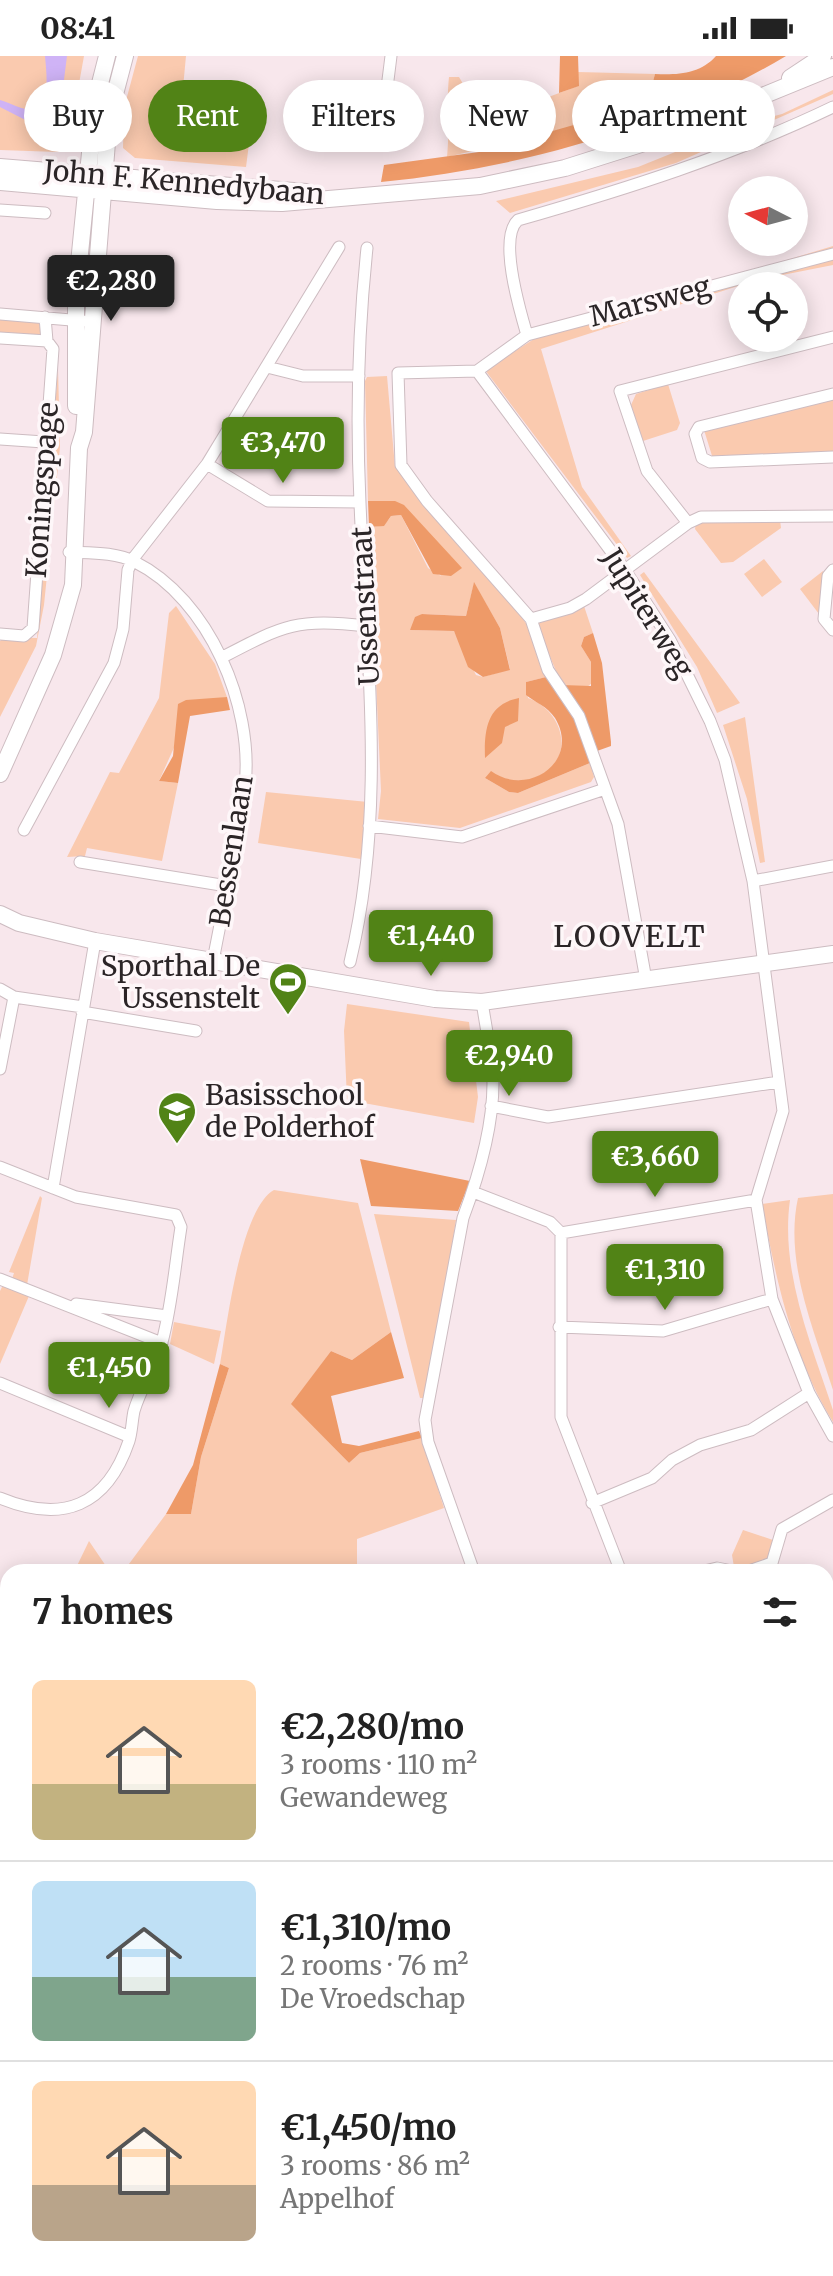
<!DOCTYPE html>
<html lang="en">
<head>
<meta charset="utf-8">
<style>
	:root { --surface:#fff; --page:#f6f6f6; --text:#222; --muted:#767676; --line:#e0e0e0; --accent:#518316 }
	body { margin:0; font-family:Merriweather,serif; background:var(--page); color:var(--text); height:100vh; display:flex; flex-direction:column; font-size:30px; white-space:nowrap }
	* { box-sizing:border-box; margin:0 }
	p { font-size:26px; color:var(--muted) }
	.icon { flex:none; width:44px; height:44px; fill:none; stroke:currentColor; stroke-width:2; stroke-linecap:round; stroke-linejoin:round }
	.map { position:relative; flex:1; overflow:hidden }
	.details { position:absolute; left:0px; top:1508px; width:834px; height:712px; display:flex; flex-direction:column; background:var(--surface); border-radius:24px 24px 0 0; box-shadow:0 4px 20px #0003 }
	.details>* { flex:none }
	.hud { position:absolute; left:24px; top:24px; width:786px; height:72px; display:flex; gap:16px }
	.needle { width:52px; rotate:276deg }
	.tools { position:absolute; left:728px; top:120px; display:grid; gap:16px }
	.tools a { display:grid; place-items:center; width:80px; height:80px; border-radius:50%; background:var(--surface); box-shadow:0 4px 20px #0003; font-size:40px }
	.price { position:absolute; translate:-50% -68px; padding:0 18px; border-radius:8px; background:var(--accent); color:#fff; font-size:26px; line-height:52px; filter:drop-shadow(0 2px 4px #0008) }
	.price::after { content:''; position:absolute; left:50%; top:48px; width:24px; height:18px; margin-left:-12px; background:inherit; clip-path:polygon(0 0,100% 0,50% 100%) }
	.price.current { background:#222; color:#fff }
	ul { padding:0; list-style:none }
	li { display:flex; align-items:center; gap:24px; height:200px; padding:0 32px }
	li+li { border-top:2px solid var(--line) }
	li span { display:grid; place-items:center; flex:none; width:224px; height:160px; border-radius:12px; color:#555 }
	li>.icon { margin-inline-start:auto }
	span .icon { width:96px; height:96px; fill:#fffc; stroke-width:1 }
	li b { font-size:34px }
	h2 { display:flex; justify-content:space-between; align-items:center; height:96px; padding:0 32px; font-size:34px }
	.pill { padding:0 28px; border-radius:36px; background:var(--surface); box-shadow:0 4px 20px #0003; font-size:28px; line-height:72px }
	.pill.current { background:var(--accent); color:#fff }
	.status { display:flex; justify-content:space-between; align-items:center; height:56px; padding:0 40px; background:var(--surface); direction:ltr }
	.status svg { height:22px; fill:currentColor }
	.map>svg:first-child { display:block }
</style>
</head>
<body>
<div class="status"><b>08:41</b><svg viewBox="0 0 49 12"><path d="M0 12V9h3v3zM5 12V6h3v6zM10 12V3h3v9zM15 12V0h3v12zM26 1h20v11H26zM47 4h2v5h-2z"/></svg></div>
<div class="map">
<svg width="833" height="2220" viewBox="0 0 833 2220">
	<rect width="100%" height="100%" fill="#f8e7ec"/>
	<path fill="#facaaf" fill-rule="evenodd" d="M0,0H84L69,83L58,96L0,94Z
		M138,0H186L179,74L250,80L246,111L135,102L123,92L124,52Z
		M578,16L655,18L647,48L563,74L447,101C450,72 446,49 449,21H459L472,43C506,61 545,42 578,30Z
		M833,34V38L676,107L510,157L496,145L638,111L747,67L782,58Z
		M833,190V209L757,224L541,293L582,431L631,500L627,502L485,314L542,278Z
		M0,262L38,264L42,279L0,276Z
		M58,312L60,391L44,549L36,590L0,661V585L5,581L37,582Z
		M387,320L395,411L517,555L528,570L546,621L526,626L528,642C565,655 577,706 535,722C518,729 503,720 485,722L509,736L518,737L590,707L594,721L591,726L460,772L378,763L381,735L369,471C379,471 386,469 391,460L401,459L428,512L441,520L394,445H368L365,325L367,321ZM474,527L500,572L510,613L483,621L476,619L454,575L410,574L422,558L466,560Z
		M668,328L680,367L677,374L643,385L631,349L636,338Z
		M833,341V398L713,403L704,374Z
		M765,463L780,464L781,472L733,506L721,507L695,473L696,467Z
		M764,503L782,526L762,541L744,518Z
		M823,515L825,519L819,558L800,533Z
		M644,516L740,647L717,657L697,611L640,519Z
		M176,550L215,608L227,641L194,647L159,725L178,727L162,805L87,792L85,800L67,801L110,716L119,717L159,642L169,557Z
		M584,550L593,577L584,581L581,590L591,606L593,626L586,632L562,629L536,568L538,564Z
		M745,661L765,806L760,807L747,743L723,669Z
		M266,736L368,746L361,803L258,787Z
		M347,948L469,966L478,1041L474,1067L347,1044L344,975Z
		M274,1134L358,1147L391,1276L352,1304L331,1295L292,1348L349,1407L360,1397L422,1382L444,1452L357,1483V1516H123L166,1458H191L201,1401L229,1312L220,1308C227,1270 240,1153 274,1134Z
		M833,1138V1334C814,1274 784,1206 798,1142Z
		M40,1140L42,1142L27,1229L12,1223L14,1217L9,1216Z
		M790,1144C780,1215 811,1287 833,1354V1366C792,1299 776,1224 762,1148Z
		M374,1158L456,1164L439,1273L424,1342H420Z
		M3,1229L29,1240L0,1308V1235Z
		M174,1266L221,1275L214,1308L170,1288Z
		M743,1474L773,1484L769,1503L743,1513L734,1511L732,1499Z
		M89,1485L110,1516H74Z
		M73,2212H98L104,2220H0Z
		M346,2212H399L400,2220H347Z
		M416,2212H613L614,2220H417Z
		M636,2212H725L728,2220H638Z"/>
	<path fill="#ee9a68" d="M560,0H578L579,30L559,37Z
		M716,0H786C665,72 521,112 381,126L384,109L479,96L647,48L655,18C678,19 700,18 716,0Z
		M368,445H395L404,449L462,512L451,520L433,518L401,459L391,460L384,470L369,471Z
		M474,526L500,572L510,614L483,621L468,611L454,575L410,574L415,561L422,558L466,560Z
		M593,577L602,607L611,686V690L597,695L578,648L562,629L591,630V606L581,590L584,581Z
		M546,621L576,665L590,707L518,737L509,736L485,722L491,715C528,742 581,705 555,662C547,650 536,647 526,639V626Z
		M227,641L230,654L190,660L178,727L159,725L173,700L178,648L186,644Z
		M519,642L518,665L505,671L502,687L485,702C484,674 487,648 519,642Z
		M360,1103L470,1125L458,1155L371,1150Z
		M391,1276L404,1322L331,1340L342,1387L359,1390L419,1375L422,1382L360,1397L349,1407L291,1348L331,1295L352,1304Z
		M220,1308L229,1312L201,1401L191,1458H166L193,1409Z"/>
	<path fill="#cfb3f6" d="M45,0H67L60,55L51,68L39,71L0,51V44C10,47 23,54 32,54C52,54 46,13 45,0Z"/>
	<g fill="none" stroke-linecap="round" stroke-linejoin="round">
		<defs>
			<path id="street" d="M385,48L391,0
				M0,154L45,157
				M0,258L83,265
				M527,279C520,255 498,182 518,164C626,133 731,100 833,51
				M0,282L47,285
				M267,311L303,320H359
				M477,315L625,514L670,584L710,665L725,704L753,825L783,1055L756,1144L772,1243L809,1337L833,1380
				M477,315L398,317L401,409L427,445L531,563L548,614L579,660L618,768L646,924
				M477,315L527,279L833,198
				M833,338L699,371L695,378L702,402L710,406L833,401
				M0,383L44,386
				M207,408L268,445L360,446
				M688,467L647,415L620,335L833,281
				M69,496C90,497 116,496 135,506C209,543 254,650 245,730C237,788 224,847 213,905
				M833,514L828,520L824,563L833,574
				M531,563L570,552L586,543L688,467L701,461L833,460
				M0,578L24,580L33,572L53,293L47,285L45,261
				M221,602C284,569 296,562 367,570
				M369,770L462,781L605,733
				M24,774L114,607L123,573L128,514L132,504L207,408L339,191
				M80,806L227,830
				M753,825L833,810
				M350,906C387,754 366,600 360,447C356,361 358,277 367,192
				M0,933L14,941L83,951
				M82,956L196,975
				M0,1013L14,941
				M491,1050L548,1061L779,1026
				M0,1111L76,1141L176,1159L181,1171C175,1209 172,1249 162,1286C156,1310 141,1331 134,1355C132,1364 132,1375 129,1385C107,1450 63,1468 0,1442
				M53,1132L95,885
				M473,1136L550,1166L561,1177V1361L621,1516
				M561,1177L756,1144
				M0,1223L162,1287
				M76,1248L167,1260
				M559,1271L663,1275L772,1243
				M0,1327L130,1381
				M592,1447L652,1422L672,1404L700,1389L751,1374L809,1337
				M474,1516L428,1386L425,1364L463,1162C478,1122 493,1070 493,1027C492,1000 486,972 482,946
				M700,1516L717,1512L737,1516
				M746,1516L772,1507L782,1473L833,1444
				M0,1586L8,1589
				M826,1610L833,1608
				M0,1703L8,1704
				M826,1759L833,1758
				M0,1804L8,1805
				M826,1836L833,1855
				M0,1908L8,1907
				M826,1920L833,1915
				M826,2052L833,2047
				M826,2104L833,2114
				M732,2212L735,2220"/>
			<path id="secondary" d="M790,22L823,0
				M0,111L306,136
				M0,126L217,145L282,147L480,130L565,112L660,82L833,11
				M76,350V237L95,47L107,0
				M0,718L53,599L73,529L79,392L84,376L109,61L125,0
				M0,858L19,867L95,885L435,943L482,946L833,898"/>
		</defs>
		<use href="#street" stroke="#cdbcc1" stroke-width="13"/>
		<use href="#secondary" stroke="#cdbcc1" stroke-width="18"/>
		<use href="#street" stroke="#fff" stroke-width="11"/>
		<use href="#secondary" stroke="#fff" stroke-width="16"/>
	</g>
	<defs>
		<symbol id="stadium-pin" viewBox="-11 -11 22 30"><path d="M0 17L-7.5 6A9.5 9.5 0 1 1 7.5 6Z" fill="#518316" stroke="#fef7f9"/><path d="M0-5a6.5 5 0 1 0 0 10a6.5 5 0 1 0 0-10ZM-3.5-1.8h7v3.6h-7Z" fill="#fff"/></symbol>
		<symbol id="school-pin" viewBox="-11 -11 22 30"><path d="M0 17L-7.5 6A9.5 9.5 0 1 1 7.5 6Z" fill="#518316" stroke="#fef7f9"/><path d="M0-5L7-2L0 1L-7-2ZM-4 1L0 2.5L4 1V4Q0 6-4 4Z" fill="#fff"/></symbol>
	</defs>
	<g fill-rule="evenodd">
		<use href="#stadium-pin" x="266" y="904" width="44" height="60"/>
		<use href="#school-pin" x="155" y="1033" width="44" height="60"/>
	</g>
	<g text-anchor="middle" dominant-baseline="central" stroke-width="7" stroke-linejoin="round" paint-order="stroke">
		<g font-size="28" fill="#2b2527" stroke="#fef7f9">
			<text transform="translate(184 126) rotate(5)">John F. Kennedybaan</text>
			<text transform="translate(650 245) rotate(-15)">Marsweg</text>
			<text transform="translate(42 434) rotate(-86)">Koningspage</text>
			<text transform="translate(365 550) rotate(-93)">Ussenstraat</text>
			<text transform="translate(648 557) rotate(58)">Jupiterweg</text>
			<text transform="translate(231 795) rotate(-81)">Bessenlaan</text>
		</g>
		<g font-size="28" fill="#2b2527" stroke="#fef7f9" text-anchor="end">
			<text x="260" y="910">Sporthal De<tspan x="260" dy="32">Ussenstelt</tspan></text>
			<text x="205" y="1039" text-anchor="start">Basisschool<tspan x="205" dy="32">de Polderhof</tspan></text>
		</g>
		<g font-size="30" letter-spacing="2" fill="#2b2527" stroke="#fef7f9">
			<text x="630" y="880">LOOVELT</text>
		</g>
	</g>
</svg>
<div class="tools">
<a><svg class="needle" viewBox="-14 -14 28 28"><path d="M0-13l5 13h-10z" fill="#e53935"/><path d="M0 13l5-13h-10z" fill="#767676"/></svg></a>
<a><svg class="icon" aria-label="locate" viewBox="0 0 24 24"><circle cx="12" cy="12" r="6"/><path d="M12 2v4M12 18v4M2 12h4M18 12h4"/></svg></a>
</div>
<b class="price current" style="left:111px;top:267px">€2,280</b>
<b class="price" style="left:283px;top:429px">€3,470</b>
<b class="price" style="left:431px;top:922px">€1,440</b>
<b class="price" style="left:509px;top:1042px">€2,940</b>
<b class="price" style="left:655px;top:1143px">€3,660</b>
<b class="price" style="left:665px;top:1256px">€1,310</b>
<b class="price" style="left:109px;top:1354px">€1,450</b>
<div class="hud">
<a class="pill">Buy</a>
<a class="pill current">Rent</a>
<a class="pill">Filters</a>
<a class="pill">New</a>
<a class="pill">Apartment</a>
</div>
<section class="details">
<h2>7 homes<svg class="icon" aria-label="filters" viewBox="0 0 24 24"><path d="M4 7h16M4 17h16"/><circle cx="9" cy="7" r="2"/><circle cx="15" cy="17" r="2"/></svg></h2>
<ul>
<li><span style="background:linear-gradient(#ffd9b3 65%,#c2b280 0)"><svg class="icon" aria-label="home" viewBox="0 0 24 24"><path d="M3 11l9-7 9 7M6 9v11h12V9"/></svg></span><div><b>€2,280/mo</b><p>3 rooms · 110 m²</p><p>Gewandeweg</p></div></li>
<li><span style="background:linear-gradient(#bfe0f5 60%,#7fa58c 0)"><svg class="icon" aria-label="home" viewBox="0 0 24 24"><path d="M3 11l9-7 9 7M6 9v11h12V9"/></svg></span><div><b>€1,310/mo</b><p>2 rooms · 76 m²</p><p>De Vroedschap</p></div></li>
<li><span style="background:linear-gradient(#ffd9b3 65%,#b9a48a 0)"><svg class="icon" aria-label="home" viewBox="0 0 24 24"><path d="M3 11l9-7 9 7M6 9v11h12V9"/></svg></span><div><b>€1,450/mo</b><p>3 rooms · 86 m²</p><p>Appelhof</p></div></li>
</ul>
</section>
</div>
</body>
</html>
